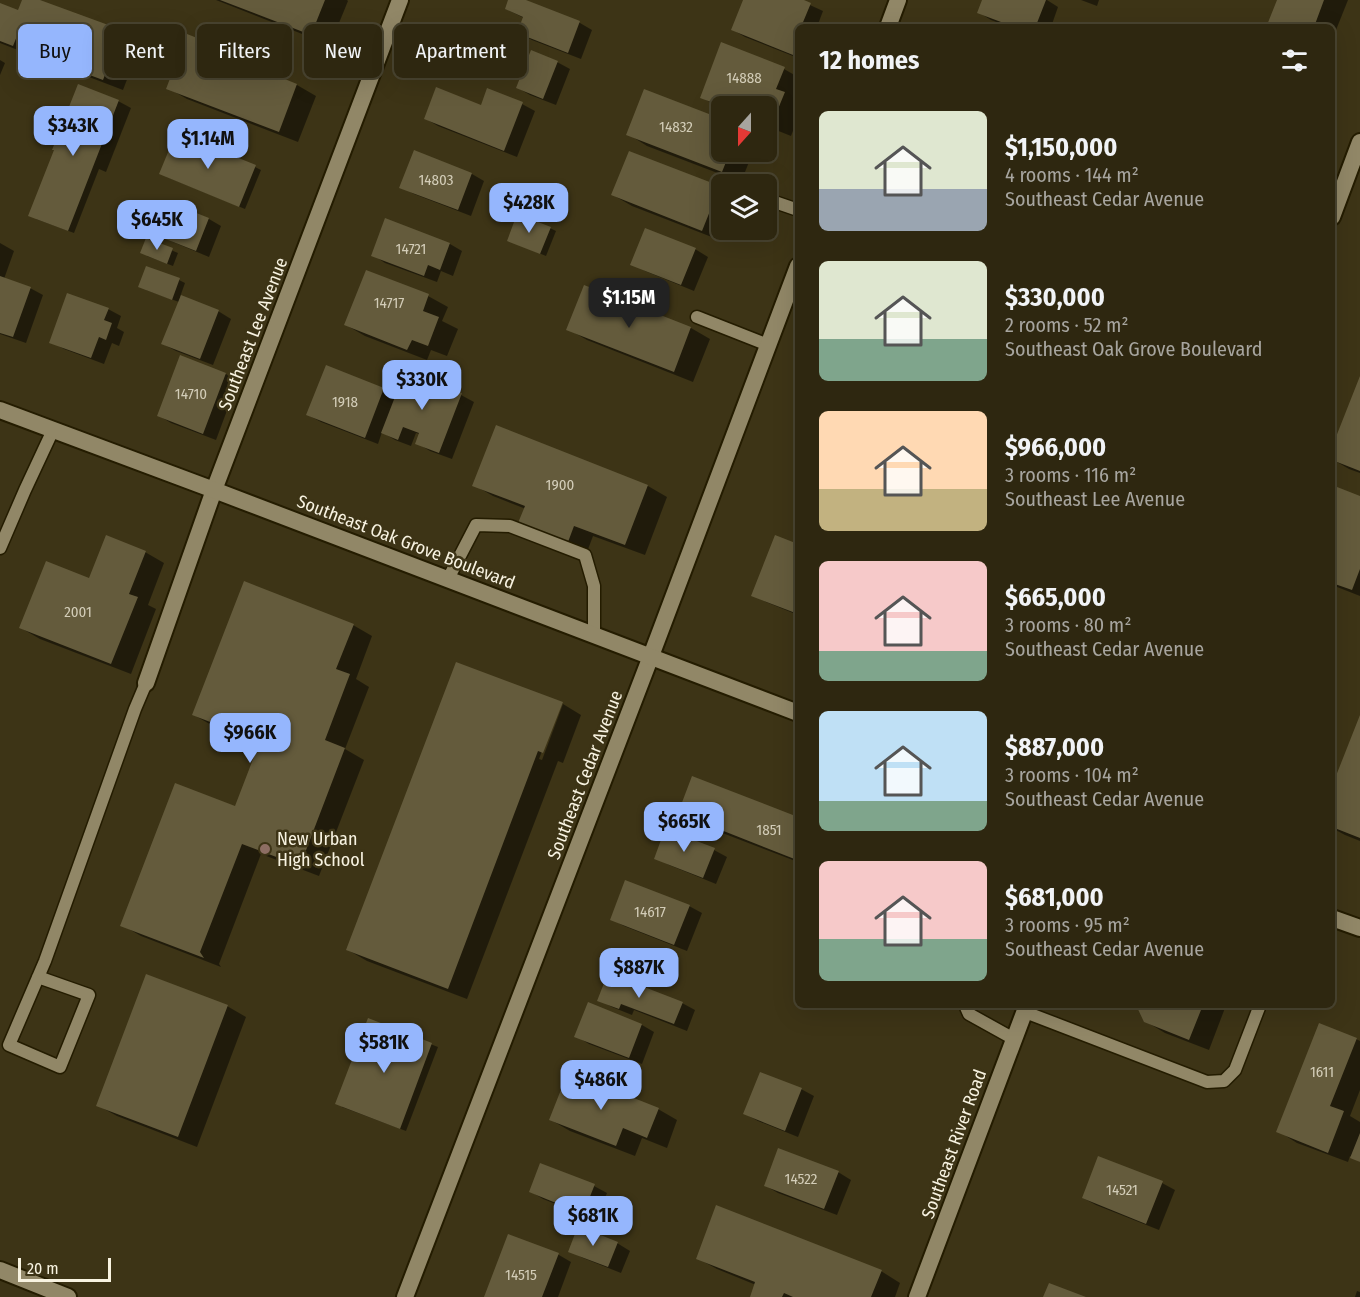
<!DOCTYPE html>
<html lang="en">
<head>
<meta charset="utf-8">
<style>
	:root { --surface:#2e2710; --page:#362f19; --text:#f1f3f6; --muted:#a7a59f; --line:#494430; --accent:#95b6fd }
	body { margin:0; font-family:"Fira Sans Condensed",sans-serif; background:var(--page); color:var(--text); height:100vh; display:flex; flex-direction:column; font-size:22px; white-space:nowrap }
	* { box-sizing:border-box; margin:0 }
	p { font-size:20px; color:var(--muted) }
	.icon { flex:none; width:33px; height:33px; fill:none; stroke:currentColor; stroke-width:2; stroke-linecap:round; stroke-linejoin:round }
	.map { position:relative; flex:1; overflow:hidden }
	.sheet { position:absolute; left:795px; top:24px; width:540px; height:984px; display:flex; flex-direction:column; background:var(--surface); border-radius:9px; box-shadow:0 6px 24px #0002,0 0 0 2px var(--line) }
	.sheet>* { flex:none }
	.top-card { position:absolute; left:18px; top:24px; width:570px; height:54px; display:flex; gap:12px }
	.needle { width:39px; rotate:201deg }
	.controls { position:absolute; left:711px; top:96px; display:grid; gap:12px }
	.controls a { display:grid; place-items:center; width:66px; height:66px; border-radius:9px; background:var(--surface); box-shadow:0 6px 24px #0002,0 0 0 2px var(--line); font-size:30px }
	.scale { position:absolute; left:18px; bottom:15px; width:93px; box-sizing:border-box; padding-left:6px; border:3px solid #f8f3e1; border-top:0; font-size:16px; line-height:21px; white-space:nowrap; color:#f8f3e1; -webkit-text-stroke:4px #3d3416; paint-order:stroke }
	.price { position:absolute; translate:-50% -51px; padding:0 14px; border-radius:12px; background:var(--accent); color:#111; font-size:20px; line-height:39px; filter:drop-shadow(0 2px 3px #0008) }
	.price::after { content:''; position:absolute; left:50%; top:36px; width:18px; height:14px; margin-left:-9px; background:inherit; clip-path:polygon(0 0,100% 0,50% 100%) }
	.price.selected { background:#222; color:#fff }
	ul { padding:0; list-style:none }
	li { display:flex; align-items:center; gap:18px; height:150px; padding:0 24px }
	li span { display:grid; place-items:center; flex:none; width:168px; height:120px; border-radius:9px; color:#555 }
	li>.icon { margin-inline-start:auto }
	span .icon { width:72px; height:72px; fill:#fffc; stroke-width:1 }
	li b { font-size:26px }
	h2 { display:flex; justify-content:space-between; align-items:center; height:72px; padding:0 24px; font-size:26px }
	.tag { padding:0 21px; border-radius:9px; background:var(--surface); box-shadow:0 6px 24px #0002,0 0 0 2px var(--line); font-size:21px; line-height:54px }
	.tag.selected { background:var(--accent); color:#111 }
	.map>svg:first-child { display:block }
</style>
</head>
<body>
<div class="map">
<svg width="1360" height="1297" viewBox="0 0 1360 1297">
	<rect width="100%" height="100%" fill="#3d3416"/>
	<path fill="#0007" d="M23,0H36L121,32L141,43L123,90L89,77L70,66L74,54L39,40L33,56L0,43V5L19,12Z
		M216,0H347L348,1L330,45Z
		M510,0H522L580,23L592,30L581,59L532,40L519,33L524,18L506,9Z
		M744,0H799L823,11L817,27H798V58L745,37L733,30Z
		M983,0H1047L1058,7L1051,27H1010L991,20L978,12Z
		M1081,0H1099L1097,6Z
		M1279,0H1348L1332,40V27H1273Z
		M483,25L513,36L525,43L512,78L459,58L446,50L480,34Z
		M214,46L233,57L232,60L297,85L316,96L298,142L187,99L168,88Z
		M0,60L5,63L0,75Z
		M557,62L570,69L556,105L530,95L518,88Z
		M784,69L798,77V93L795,100L798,102V118L791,136L766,126V106H722V109L701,97Z
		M118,101L131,108L106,172L99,169L74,233L36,219Z
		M522,104L535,111L517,157L438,126L426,119L482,107Z
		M628,134L722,152H753L741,182L647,146Z
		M415,152L472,174L484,181L471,216L414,194L401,187Z
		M255,167L261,170L245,209L167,177Z
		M719,188L722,189V230H726L722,241L632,206L613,195Z
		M172,205L209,219L221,226L209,257L173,242L160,235Z
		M386,220L450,244L462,251L453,276L441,271L437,282L385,263L373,255Z
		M550,228L556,231L546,256L514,243Z
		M147,240L178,253L173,266L147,256Z
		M0,243L14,251L4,279L30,288L43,295L26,343L0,334Z
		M695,249L708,257L694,291L645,271L632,264Z
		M366,271L428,296L448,307L442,321L458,329L447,356L431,350L427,360L365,336L346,325Z
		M179,280L185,283L180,297L218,311L231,319L213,365L176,351L163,344L179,302L146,290Z
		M584,287L691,328L710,339L693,382L587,340L568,329Z
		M108,309L121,316L117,328L124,332L119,346L112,343L104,364L64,349L51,342Z
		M327,367L384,390L396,397L461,395L474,402L452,459L430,451L417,443L420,434L416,433L411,446L395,440L382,432L378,444L321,422L308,415Z
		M226,374L238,381L216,440L171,423L158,415Z
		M1360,379V473L1349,469L1332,459V451Z
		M497,427L648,486L667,497L645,555L593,536L587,552L539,534L526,509L493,496L474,485Z
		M1332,487L1360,498V596L1332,585Z
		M798,545V615L766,602L753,595Z
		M145,552L164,563L148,605L156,609L131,674L40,639L21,628L90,580Z
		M353,625L372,636L356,679L369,687L345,749L364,760L319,876L261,854L219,964L221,967L141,936L122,925L235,808L260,744L213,726L194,715Z
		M457,664L563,704H560L539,759L542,760L563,704L581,715L563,763L558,761L467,999L367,961L348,950Z
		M1360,718V841L1345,835L1332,828V790Z
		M693,778L798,819V862L699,824L680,813Z
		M714,850L727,857L716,884L669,865L656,858Z
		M689,906L702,913L687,951L624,926L611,919Z
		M599,1000L682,1003L695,1010L687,1031L634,1010L632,1015L612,1007Z
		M589,1004L642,1025L654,1032L642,1064L589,1044L576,1036Z
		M1137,1005H1224L1225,1008L1209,1050L1165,1033L1145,1021Z
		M227,1006L246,1017L197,1147L117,1116L97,1105Z
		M369,1020L438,1047L406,1131L342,1107Z
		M1356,1039L1360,1041V1090L1350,1116L1360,1122V1162L1350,1156L1348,1162L1297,1143L1278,1131Z
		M801,1089L814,1096L798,1137L758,1121L745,1114Z
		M658,1109L677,1120L667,1148L642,1138L635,1156L570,1131L551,1120Z
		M838,1172L851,1180L837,1215L778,1193L766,1186Z
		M1162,1183L1175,1190L1159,1230L1096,1205L1083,1198Z
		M594,1186L607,1193L596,1220L543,1199L530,1191Z
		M509,1236L559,1255L571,1262L558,1297H485Z
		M617,1243L630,1251L621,1273L583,1258L570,1251Z
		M697,1258L881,1271L900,1283L895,1297H751L756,1285L717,1269Z
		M1357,1291L1360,1292V1297H1355Z"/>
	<path fill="#645b3c" d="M22,0H40L122,30L103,80L68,67L74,51L19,31L13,46L0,41V3L18,10Z
		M220,0H325L311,35Z
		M508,0H526L580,21L568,53L517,33L523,17L505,9Z
		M743,0H804L811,3L801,27H798V57L731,30Z
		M982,0H1046L1037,23L1048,27H1008L1009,25L977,13Z
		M1277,0H1324L1314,27H1272L1267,25Z
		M455,23L479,32L482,23L513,35L499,72L444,51Z
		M187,34L215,45L213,50L297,84L279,132L166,89Z
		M721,42L785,67L776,89L785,92L771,126L766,124V106H722L700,98Z
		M531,50L558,61L543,99L516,88Z
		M78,84L119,100L68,231L28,216L54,150H52Z
		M436,87L481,105L487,88L523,102L504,151L424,119Z
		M644,89L722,119V152H730L722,172L626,135Z
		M176,133L256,165L239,207L159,174Z
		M414,150L472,173L458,210L399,188Z
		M629,151L720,186L702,231L611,195Z
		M171,203L209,218L196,251L158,236Z
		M517,214L551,227L540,254L507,241Z
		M385,218L450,243L440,270L428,265L424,276L371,256Z
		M645,228L696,248L681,285L630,265Z
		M146,238L173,248L167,264L140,253Z
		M146,266L180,278L172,300L138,287Z
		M366,270L429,294L423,311L439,317L428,346L412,340L407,350L344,325Z
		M0,276L31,287L13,337L0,333Z
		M584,285L691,327L674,372L566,330Z
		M67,293L109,308L104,320L112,323L106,340L99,337L91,358L49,343Z
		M181,295L219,310L200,359L161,344Z
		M180,355L226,373L203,434L157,416Z
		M326,365L384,388L365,438L306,415Z
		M405,371L462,393L439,453L415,444L419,433L403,427L398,440L381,433Z
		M1360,376V471L1332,460V447Z
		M496,425L648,485L625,545L574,526L568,542L518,523L525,506L472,486Z
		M1332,485L1360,496V569L1352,590L1332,583Z
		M106,535L146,551L129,594L138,597L111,664L19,628L46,561L89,578Z
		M775,535L798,544V614L751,596Z
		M244,581L354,624L336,669L350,674L325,740L345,748L300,866L242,844L200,952L204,958L120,926L175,783L235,806L260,741L192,715Z
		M456,662L563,702L543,753L538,751L448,989L346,950Z
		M1360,715V838L1332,827V786Z
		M692,776L798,817L797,860L678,813Z
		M665,829L715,848L703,878L654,859Z
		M625,880L690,905L674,945L610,920Z
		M608,973L683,1002L674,1024L621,1004L619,1009L597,1001Z
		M146,974L228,1005L178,1137L96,1106Z
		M588,1002L642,1024L629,1058L574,1037Z
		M1136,1005H1203L1189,1040L1144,1022Z
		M368,1018L432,1043L400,1129L335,1104Z
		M1319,1023L1357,1038L1330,1106L1344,1111L1328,1153L1276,1132Z
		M568,1072L659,1108L647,1138L623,1128L616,1146L549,1120Z
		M760,1072L802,1088L785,1131L743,1114Z
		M1360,1133V1162L1350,1158Z
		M778,1148L839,1171L824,1209L764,1186Z
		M1098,1156L1163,1181L1146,1224L1082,1198Z
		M540,1163L595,1184L583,1214L529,1192Z
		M716,1205L882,1270L871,1297H793L784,1293L782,1297H750L755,1282L696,1259Z
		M578,1226L618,1242L608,1267L568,1252Z
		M508,1234L559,1253L542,1297H484Z
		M1049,1283L1086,1297H1043Z"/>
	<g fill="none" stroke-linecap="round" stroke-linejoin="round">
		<defs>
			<path id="service" d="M766,199L798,210
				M697,317L768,345
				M0,548L25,490L53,430
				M448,579L476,525L510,526L585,555L594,586V635
				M38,977L89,995L60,1067L9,1045L45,961L135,709L146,683
				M965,1005L969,1014L1014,1039
				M1025,1012L1207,1082L1224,1081L1235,1070L1260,1005"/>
			<path id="minor" d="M888,27L898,0
				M146,683L214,490L400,0
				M1332,918L1360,928
				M0,1270L68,1297
				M405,1297L651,656L798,266"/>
			<path id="tertiary" d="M1332,217L1360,142
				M0,410L214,490L798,713
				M917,1297L1027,1005"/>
		</defs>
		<use href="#service" stroke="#241c00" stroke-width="15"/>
		<use href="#minor" stroke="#241c00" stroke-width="20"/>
		<use href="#tertiary" stroke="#241c00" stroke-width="20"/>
		<use href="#service" stroke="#918767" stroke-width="12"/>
		<use href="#minor" stroke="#918767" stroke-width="16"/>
		<use href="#tertiary" stroke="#918767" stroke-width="16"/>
	</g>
	<circle fill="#8d6e63" stroke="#3d3416" stroke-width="2" cx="265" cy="849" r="6"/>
	<g text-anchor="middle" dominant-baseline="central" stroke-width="5" stroke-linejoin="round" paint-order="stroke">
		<g font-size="15" fill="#d3cdb8">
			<text x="744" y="78">14888</text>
			<text x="676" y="127">14832</text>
			<text x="436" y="180">14803</text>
			<text x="411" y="249">14721</text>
			<text x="389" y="303">14717</text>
			<text x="191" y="394">14710</text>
			<text x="345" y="402">1918</text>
			<text x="560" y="485">1900</text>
			<text x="78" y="612">2001</text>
			<text x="769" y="830">1851</text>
			<text x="650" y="912">14617</text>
			<text x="1322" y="1072">1611</text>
			<text x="801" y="1179">14522</text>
			<text x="1122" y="1190">14521</text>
			<text x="521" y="1275">14515</text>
		</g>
		<g font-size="18" fill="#f8f3e1" stroke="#3d3416">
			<text transform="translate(253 334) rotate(-69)">Southeast Lee Avenue</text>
			<text transform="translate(406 542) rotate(21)">Southeast Oak Grove Boulevard</text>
			<text transform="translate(585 775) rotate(-69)">Southeast Cedar Avenue</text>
			<text transform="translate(954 1144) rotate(-70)">Southeast River Road</text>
		</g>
		<g font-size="18" fill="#f8f3e1" stroke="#3d3416" text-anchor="start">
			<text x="277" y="839">New Urban<tspan x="277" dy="21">High School</tspan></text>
		</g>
	</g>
</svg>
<div class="controls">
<a><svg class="needle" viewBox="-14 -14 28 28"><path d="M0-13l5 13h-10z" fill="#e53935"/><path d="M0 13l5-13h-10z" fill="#a7a59f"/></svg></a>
<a><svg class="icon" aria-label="layers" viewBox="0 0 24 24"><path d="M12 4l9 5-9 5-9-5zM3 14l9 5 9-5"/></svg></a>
</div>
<div class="scale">20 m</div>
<b class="price" style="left:73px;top:157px">$343K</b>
<b class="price" style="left:208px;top:170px">$1.14M</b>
<b class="price" style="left:529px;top:234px">$428K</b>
<b class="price" style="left:157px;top:251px">$645K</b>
<b class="price selected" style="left:629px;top:329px">$1.15M</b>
<b class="price" style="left:422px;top:411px">$330K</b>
<b class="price" style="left:250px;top:764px">$966K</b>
<b class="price" style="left:684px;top:853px">$665K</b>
<b class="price" style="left:639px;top:999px">$887K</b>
<b class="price" style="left:384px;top:1074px">$581K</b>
<b class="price" style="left:601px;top:1111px">$486K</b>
<b class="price" style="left:593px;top:1247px">$681K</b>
<div class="top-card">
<a class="tag selected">Buy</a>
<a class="tag">Rent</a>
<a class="tag">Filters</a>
<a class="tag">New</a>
<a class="tag">Apartment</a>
</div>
<section class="sheet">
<h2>12 homes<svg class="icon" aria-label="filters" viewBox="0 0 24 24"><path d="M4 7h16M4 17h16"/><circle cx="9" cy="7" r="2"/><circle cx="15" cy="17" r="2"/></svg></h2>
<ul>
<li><span style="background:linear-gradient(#dfe7d0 65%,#9aa5b1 0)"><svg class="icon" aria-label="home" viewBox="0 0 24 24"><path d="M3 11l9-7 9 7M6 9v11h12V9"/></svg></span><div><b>$1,150,000</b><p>4 rooms · 144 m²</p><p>Southeast Cedar Avenue</p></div></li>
<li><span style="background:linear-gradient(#dfe7d0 65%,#7fa58c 0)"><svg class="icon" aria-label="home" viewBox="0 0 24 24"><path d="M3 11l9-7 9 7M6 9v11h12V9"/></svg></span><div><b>$330,000</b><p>2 rooms · 52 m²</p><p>Southeast Oak Grove Boulevard</p></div></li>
<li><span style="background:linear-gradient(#ffd9b3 65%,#c2b280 0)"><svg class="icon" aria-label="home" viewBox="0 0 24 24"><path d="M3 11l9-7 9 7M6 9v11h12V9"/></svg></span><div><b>$966,000</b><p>3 rooms · 116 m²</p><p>Southeast Lee Avenue</p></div></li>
<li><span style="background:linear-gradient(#f6c9c9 75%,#7fa58c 0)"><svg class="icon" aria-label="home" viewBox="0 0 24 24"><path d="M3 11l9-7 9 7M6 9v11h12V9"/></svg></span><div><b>$665,000</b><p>3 rooms · 80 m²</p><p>Southeast Cedar Avenue</p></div></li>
<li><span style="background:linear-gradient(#bfe0f5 75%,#7fa58c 0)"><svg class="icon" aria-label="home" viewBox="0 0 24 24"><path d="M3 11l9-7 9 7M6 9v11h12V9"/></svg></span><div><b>$887,000</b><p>3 rooms · 104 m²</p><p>Southeast Cedar Avenue</p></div></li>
<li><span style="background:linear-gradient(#f6c9c9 65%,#7fa58c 0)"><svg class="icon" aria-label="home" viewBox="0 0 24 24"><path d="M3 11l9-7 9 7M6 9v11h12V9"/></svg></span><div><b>$681,000</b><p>3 rooms · 95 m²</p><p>Southeast Cedar Avenue</p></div></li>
</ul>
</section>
</div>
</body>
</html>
